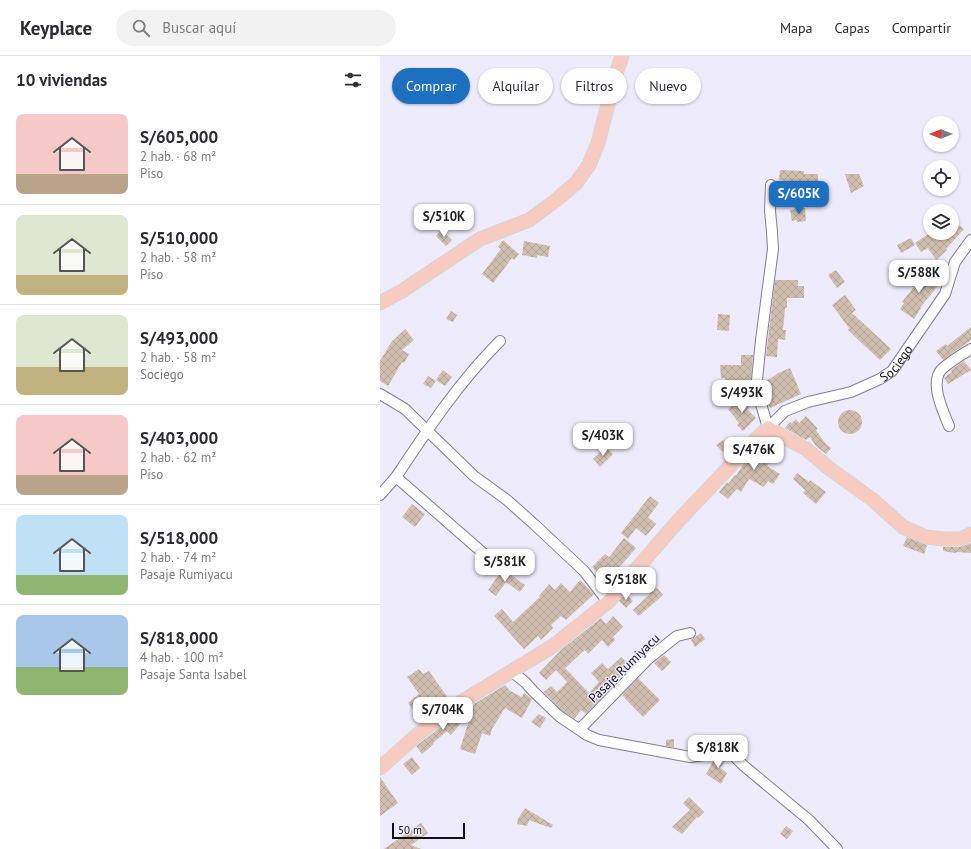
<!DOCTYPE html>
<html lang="es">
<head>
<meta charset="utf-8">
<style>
	:root { --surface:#fff; --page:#f2f2f3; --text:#2b2b33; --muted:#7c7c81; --line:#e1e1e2; --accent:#1d70bf }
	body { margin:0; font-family:"PT Sans",sans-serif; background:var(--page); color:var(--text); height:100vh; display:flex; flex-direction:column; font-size:15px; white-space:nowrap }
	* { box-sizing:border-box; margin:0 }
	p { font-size:13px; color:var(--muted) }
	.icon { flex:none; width:22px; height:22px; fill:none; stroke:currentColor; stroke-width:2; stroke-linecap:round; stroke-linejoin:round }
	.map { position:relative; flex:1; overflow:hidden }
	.side { display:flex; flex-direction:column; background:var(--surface); width:380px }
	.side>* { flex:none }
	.banner { position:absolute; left:12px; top:12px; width:380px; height:36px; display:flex; gap:8px }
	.needle { width:26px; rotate:270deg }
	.fabs { position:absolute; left:543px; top:60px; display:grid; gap:8px }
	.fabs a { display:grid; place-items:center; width:36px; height:36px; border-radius:50%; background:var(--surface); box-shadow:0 1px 3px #0004; font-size:20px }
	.scale { position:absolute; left:12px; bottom:10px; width:73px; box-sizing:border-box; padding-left:4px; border:2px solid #111017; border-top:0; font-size:11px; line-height:14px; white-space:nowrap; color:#111017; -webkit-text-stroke:3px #edebfc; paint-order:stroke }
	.price { position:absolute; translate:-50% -34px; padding:0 9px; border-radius:8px; background:#fff; color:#222; font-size:13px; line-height:26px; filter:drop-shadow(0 1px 2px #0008) }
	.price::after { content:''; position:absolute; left:50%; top:24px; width:12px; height:9px; margin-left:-6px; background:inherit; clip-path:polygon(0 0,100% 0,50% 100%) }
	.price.active { background:var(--accent); color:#fff }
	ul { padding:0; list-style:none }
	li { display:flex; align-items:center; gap:12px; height:100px; padding:0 16px }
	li+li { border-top:1px solid var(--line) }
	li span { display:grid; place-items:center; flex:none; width:112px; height:80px; border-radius:8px; color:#555 }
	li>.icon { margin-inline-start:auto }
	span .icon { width:48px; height:48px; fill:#fffc; stroke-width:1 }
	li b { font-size:17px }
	h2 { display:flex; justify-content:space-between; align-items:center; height:48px; padding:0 16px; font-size:17px }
	.tag { padding:0 14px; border-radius:18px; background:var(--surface); box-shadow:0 1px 3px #0004; font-size:14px; line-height:36px }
	.tag.active { background:var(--accent); color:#fff }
	header { display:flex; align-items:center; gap:24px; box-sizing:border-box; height:56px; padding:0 20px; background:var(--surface); border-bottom:1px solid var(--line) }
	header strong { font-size:19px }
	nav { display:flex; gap:22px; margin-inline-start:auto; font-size:14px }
	.search { width:280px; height:36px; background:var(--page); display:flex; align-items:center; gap:10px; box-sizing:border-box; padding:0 14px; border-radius:22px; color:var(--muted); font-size:15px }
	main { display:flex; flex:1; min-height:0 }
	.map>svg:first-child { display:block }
</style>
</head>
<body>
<header>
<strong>Keyplace</strong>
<div class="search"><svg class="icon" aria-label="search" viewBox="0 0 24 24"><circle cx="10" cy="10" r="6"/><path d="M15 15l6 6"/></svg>Buscar aquí</div>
<nav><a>Mapa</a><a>Capas</a><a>Compartir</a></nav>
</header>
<main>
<section class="side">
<h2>10 viviendas<svg class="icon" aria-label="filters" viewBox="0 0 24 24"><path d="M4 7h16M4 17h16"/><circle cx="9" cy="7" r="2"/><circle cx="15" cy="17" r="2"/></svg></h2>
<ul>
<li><span style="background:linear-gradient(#f6c9c9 75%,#b9a48a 0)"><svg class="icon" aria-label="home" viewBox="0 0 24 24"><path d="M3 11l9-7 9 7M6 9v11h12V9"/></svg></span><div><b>S/605,000</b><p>2 hab. · 68 m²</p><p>Piso</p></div></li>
<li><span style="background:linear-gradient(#dfe7d0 75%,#c2b280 0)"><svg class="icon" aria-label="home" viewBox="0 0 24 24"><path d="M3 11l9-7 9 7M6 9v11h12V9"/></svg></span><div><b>S/510,000</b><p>2 hab. · 58 m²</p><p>Piso</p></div></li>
<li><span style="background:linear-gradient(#dfe7d0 65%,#c2b280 0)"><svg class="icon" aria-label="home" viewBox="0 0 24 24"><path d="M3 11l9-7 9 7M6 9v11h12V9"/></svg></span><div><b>S/493,000</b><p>2 hab. · 58 m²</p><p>Sociego</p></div></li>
<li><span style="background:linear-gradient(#f6c9c9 75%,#b9a48a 0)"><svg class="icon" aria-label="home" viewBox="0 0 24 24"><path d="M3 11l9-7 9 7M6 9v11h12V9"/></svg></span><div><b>S/403,000</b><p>2 hab. · 62 m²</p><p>Piso</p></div></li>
<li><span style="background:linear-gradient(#bfe0f5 75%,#8fb573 0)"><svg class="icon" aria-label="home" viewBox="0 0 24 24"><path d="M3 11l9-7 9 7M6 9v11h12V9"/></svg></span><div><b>S/518,000</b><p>2 hab. · 74 m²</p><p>Pasaje Rumiyacu</p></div></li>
<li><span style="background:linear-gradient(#a9c7e8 65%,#8fb573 0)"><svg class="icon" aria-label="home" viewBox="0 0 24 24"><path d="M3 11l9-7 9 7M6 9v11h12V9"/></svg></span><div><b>S/818,000</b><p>4 hab. · 100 m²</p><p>Pasaje Santa Isabel</p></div></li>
</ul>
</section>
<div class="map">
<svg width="591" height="793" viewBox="0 0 591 793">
	<defs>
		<pattern id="building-cross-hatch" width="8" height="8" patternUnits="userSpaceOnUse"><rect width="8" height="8" fill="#d0bfaf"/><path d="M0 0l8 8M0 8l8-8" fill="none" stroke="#b2a396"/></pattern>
	</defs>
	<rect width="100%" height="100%" fill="#edebfc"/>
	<path fill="url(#building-cross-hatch)" d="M400,114L424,115V118H438V126H431L430,138L413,137V126L399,124Z
		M465,118H479L484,130L471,137Z
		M425,152L426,165L417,166V164L412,165L410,154Z
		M572,163L584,173L566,193L567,194L556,204L548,192L541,196L535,187L550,177H572Z
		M61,174L72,184L66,190L56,180Z
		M531,182L535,189L521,197L517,189Z
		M123,184L139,198L134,204L132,202L113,227L102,218L121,193L118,191Z
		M144,185L170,190L168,201L157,199V202L142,199Z
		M456,214L465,226L457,232L448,219Z
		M540,214L549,221L551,218L561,226L540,252H541L534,263L520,253L524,247L522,246L537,227L532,224Z
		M395,224H418V230H424V242H407V252H405L403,274H406L405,284L398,283L397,301L386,300Z
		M465,239L476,254L472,257L511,293L500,304L468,274L469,272L452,249Z
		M71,255L77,259L73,266L66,263Z
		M338,258L350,259L349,275L337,274Z
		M591,271V284L563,304L556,295L566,288L567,290Z
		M25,273L34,284L22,294L29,298L24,307L22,306L8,330L0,325V305L12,285Z
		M361,299H373L371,324L372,338L347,340L345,322H341L340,309H361Z
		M584,305L591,314L568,328L564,322L572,316L571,314Z
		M410,312L421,338L390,352L385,340L384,326L396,319V318Z
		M63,314L72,321L65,330L56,324Z
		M48,320L56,325L51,332L43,328Z
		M362,342L369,352L367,353L376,362L363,375L357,369L359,367L348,353Z
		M458 366a12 12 0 1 1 24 0a12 12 0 1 1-24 0Z
		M426,360L438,373L436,374L444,386L451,392L446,398L436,390L430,381L426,384L405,372L410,366L412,367L416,363L419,367Z
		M343,384L349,391L343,396L336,389Z
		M387,384L399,390V391L387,410L400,418L393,428L388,425L384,431L369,423L361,436L357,433L348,443L339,436L347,426L348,428L355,419L356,420L364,407L379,392L381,393Z
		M226,391L233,398L220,411L213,403Z
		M417,417L429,426L430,424L446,436L436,448L423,437L425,434L413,423Z
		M270,440L279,447L268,461L276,468L266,480L256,472L248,483L241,477Z
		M32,448L45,458L35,471L22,461Z
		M527,481L547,489L544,498L523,490Z
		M244,482L256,492L227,526L212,511L225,498L229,501Z
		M591,487V497L576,496V497L563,495V491H580Z
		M123,513L145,529L140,536L126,526L116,540L108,534Z
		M265,523L276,533L277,532L283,539L259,560L253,554L270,538L260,528Z
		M200,524L214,538L186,564L181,560L171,569L173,572L161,584L158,580L144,593L114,560L122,553L133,566L160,541L159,540L169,528L175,534L181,527L190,536Z
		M246,537L253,545L246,552L239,545Z
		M233,560L243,571L233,581L235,584L228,591L222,584L208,598L205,594L185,612L209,637L219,626L211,617L222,607L228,613L241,601L250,610L206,658L201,654L194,663L183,655L164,636L171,630L177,636L187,626L176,614L166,624L159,617L182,593L221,562L226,568Z
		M321,577L325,583L315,591L311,584Z
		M284,599L291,606L282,615L274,607Z
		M39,613L43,618L49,615L68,642L39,663L28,647L39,638L27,621Z
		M258,622L280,644L263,661L242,639Z
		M125,629L130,635L142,641L144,637L152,643L142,662L125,652L112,673L110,680L102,677L95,698L80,693L94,648Z
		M86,652L89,657L71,679L67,675L53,687L54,688L42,698L36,690Z
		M159,658L166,662L160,672L151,666Z
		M294,683V691L286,690V684Z
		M341,696L347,703L340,712L347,717L341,728L326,718L335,702Z
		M32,701L40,712L32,719L23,708Z
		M0,721L18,747L0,760Z
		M309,741L324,756L318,762L317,761L302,778L292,771L310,754L303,747Z
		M145,752L173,769L171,772L149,764L147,770L137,768L138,763Z
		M41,767L48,777L31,789L41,793H4Z
		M406,770L413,775L407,783L400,778Z"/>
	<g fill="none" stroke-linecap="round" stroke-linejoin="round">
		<defs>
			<g id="minor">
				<path id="s1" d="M391,129L390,155L392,176L393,193L381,284L377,324L379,341L388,372L405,355L428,346L471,336L500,323L512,315L565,238L575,206L591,184"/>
				<path d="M0,338L25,353L94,420L127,444L155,469L204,515L228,546"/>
				<path d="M569,370C563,355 549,326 562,313C571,305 581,299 591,293"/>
				<path d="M0,439L16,421"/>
				<path d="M111,504L16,421C48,373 79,326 120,285"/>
				<path d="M131,615L145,626L153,635L179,660L207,679L219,684L310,701L330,698L339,689H343L364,710L429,764L457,793"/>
				<path d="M200,673L268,603L297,580L310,577"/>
			</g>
			<path id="major" d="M0,247L22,235L100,183L149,164L175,145L196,127L209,109L218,87L235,21L242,0
				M0,712L37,679L78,648L173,590L228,546L298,465L369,390L388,372L426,393L450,413L493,444L523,471L546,481L564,483H580L591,478"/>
		</defs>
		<use href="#minor" stroke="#817e92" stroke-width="12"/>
		<use href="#major" stroke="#d4d4d5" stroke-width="15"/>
		<use href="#minor" stroke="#fff" stroke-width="10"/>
		<use href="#major" stroke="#f8cbc0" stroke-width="13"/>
	</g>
	<g text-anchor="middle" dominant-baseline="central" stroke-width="3" stroke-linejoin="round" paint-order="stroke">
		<g font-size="13" fill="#111017" stroke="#edebfc">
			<text stroke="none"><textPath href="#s1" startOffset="393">Sociego</textPath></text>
			<text transform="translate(244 612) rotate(-44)">Pasaje Rumiyacu</text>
		</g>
	</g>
</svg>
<div class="fabs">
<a><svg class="needle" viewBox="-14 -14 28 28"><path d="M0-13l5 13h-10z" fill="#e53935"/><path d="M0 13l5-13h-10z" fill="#7c7c81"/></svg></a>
<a><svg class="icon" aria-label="locate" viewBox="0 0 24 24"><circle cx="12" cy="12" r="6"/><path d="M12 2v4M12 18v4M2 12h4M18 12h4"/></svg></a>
<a><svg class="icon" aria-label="layers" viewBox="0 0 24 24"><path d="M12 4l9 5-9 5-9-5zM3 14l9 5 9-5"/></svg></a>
</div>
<div class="scale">50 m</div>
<b class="price active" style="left:419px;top:159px">S/605K</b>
<b class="price" style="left:64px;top:182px">S/510K</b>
<b class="price" style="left:539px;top:238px">S/588K</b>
<b class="price" style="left:362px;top:358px">S/493K</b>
<b class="price" style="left:223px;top:401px">S/403K</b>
<b class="price" style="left:374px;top:415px">S/476K</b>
<b class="price" style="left:125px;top:527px">S/581K</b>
<b class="price" style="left:246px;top:545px">S/518K</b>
<b class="price" style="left:63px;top:675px">S/704K</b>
<b class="price" style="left:338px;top:713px">S/818K</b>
<div class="banner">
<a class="tag active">Comprar</a>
<a class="tag">Alquilar</a>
<a class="tag">Filtros</a>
<a class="tag">Nuevo</a>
</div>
</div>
</main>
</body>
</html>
